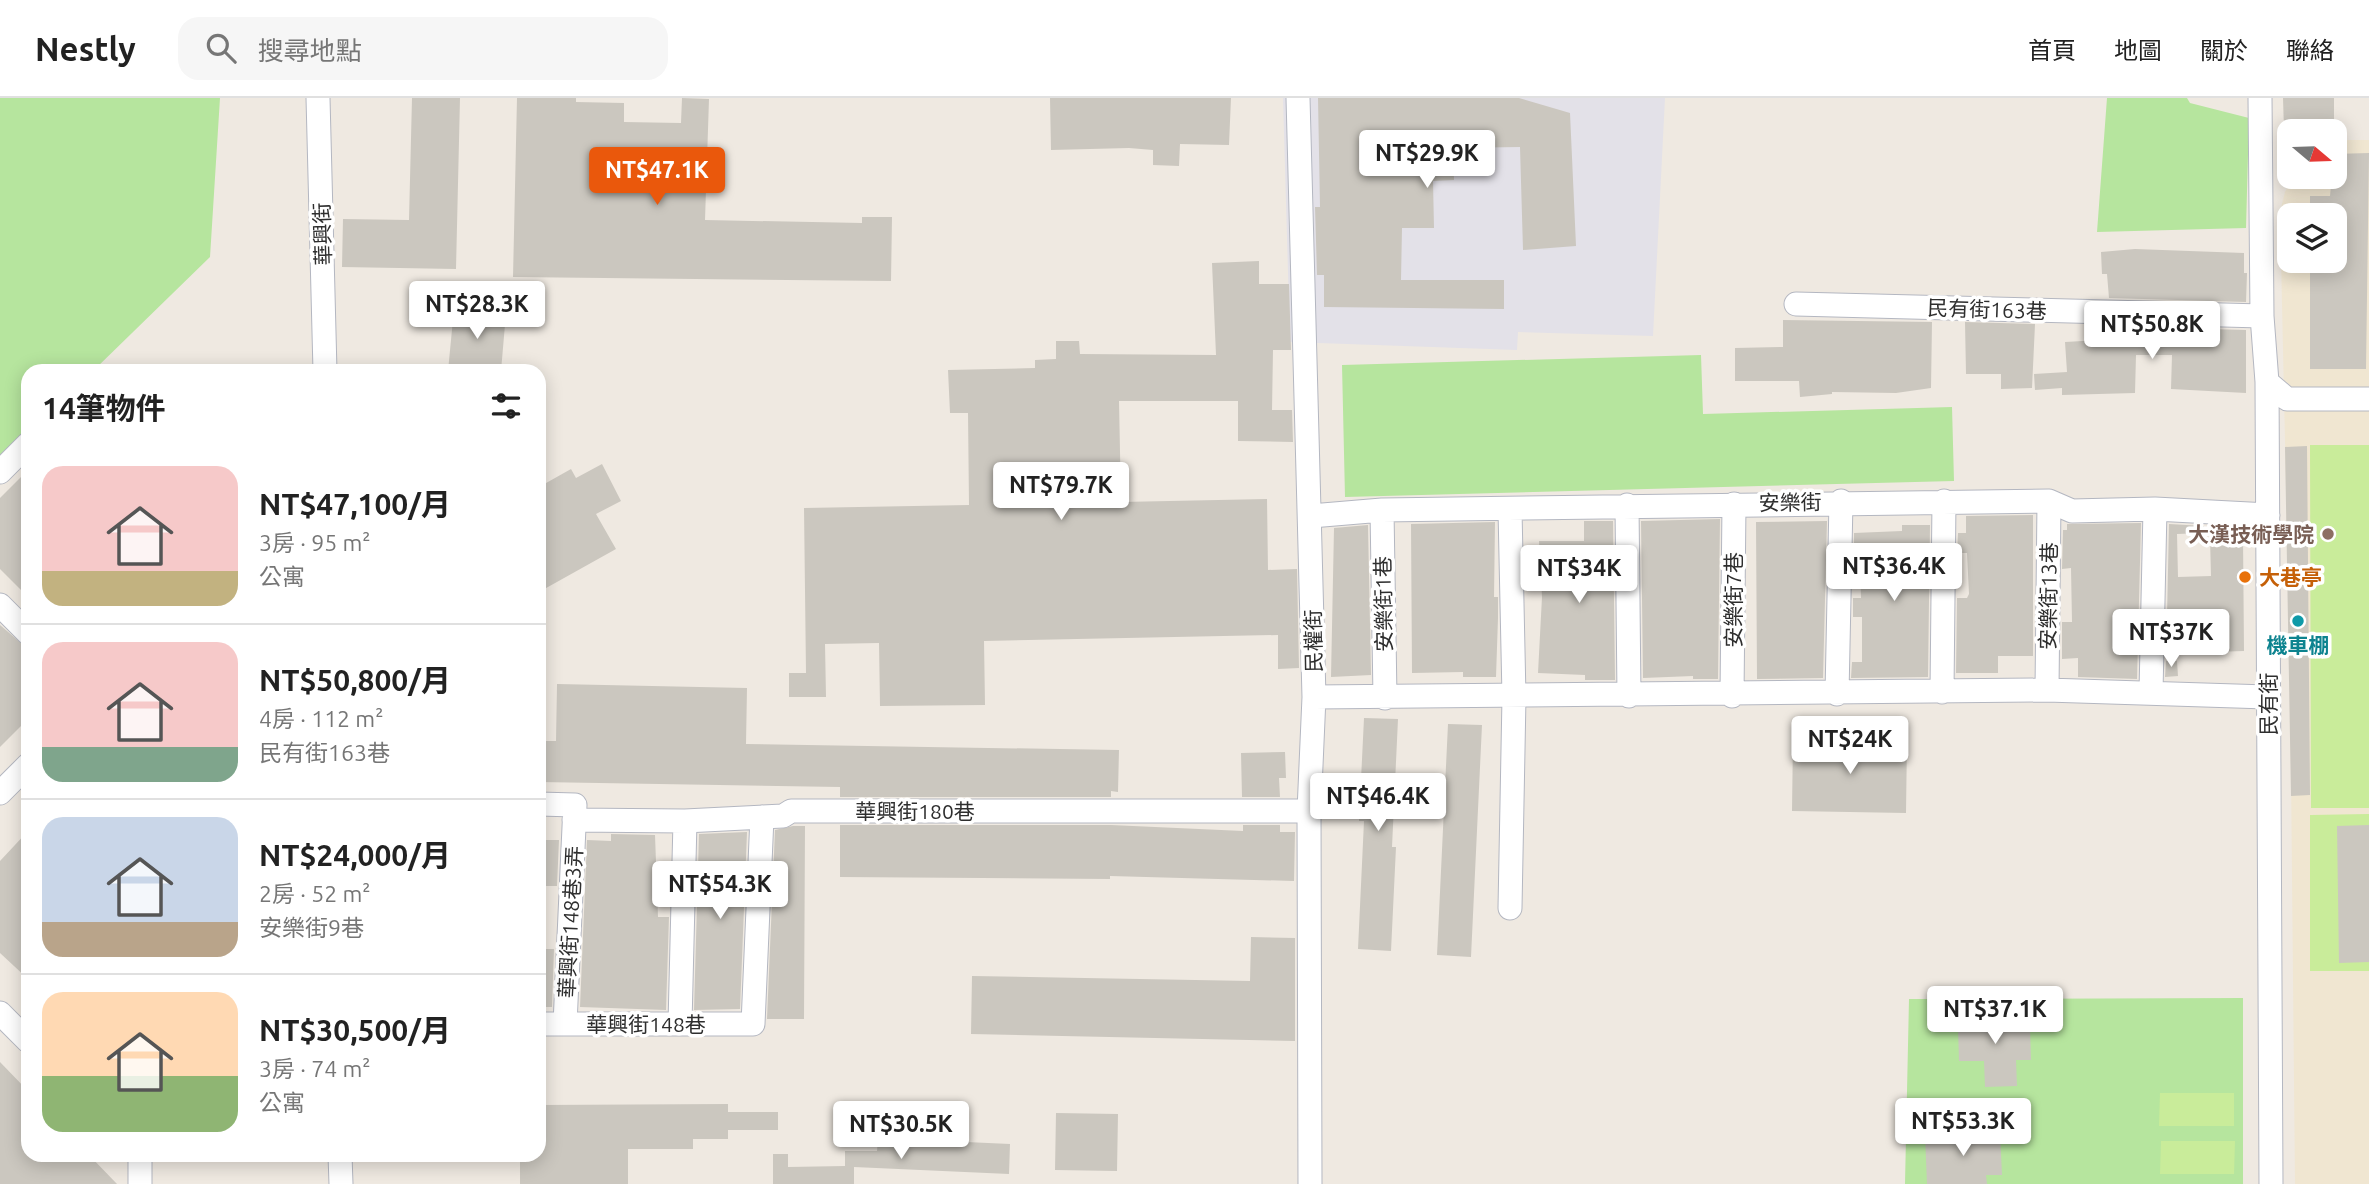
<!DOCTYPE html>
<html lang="zh-TW">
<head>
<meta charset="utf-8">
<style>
	:root { --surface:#fff; --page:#f6f6f6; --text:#222; --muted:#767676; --line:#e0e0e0; --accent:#ea580c }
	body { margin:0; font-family:Ubuntu,"Noto Sans TC",sans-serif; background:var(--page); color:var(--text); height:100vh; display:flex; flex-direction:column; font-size:26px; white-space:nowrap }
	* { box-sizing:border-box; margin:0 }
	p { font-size:23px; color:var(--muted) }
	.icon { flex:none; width:38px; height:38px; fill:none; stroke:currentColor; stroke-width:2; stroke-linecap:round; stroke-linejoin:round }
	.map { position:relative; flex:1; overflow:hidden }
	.side { position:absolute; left:21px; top:266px; width:525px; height:798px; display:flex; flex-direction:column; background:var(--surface); border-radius:21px; box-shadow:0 4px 18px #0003 }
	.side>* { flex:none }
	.needle { width:46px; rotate:109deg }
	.controls { position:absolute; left:2277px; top:21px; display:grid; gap:14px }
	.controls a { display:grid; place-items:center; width:70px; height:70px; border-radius:14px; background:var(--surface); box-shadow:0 4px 18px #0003; font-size:35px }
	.price { position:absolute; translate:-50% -60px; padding:0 16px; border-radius:7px; background:#fff; color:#222; font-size:23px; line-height:46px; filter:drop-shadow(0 2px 4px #0008) }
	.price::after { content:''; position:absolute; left:50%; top:42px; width:21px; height:16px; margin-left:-10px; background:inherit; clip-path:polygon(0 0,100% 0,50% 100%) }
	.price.active { background:var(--accent); color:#fff }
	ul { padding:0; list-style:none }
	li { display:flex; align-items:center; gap:21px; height:175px; padding:0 21px }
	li+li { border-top:2px solid var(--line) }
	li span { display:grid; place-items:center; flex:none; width:196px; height:140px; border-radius:21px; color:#555 }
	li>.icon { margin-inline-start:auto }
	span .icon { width:84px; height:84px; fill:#fffc; stroke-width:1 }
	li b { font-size:30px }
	h2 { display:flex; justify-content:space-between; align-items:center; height:84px; padding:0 21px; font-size:30px }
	header { display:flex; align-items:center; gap:42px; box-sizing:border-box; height:98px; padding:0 35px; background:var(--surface); border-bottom:2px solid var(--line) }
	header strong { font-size:33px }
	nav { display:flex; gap:38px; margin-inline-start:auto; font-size:24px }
	.search { width:490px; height:63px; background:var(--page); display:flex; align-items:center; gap:18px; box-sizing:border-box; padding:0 24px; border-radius:21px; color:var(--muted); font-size:26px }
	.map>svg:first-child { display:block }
</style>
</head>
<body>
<header>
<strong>Nestly</strong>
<div class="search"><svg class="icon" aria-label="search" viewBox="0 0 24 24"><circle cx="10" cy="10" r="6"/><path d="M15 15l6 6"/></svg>搜尋地點</div>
<nav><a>首頁</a><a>地圖</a><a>關於</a><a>聯絡</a></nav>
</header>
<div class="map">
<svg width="2369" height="1086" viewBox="0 0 2369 1086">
	<rect width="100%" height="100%" fill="#efe9e1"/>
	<path fill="#e3e1e8" d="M1283,0H1665L1653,238L1518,234L1517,252L1290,244Z"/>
	<path fill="#f0e6d1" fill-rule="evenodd" d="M2335,42H2369V1086H2295L2290,571L2280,114L2285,94L2293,79H2334ZM2289,117H2334V163H2289Z"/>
	<path fill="#b6e59e" d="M0,0H220L210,159L93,273H28V337L0,365Z
		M2107,0H2187L2190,5L2249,20L2246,130L2097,134Z
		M1701,257L1703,316L1952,309L1954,383L1345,399L1342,267Z
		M2243,900V1086H1905L1909,901Z"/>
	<path fill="#c9ec9a" d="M2310,347H2369V710H2311Z
		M2369,716V873H2310V717Z
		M2160,995H2234V1028H2159Z
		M2161,1043H2235L2234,1076H2160Z"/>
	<path fill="#cbc7bf" d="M412,0H460L456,171L342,169L343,121L409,122Z
		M517,0H576V4L624,5V24L681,25L682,0L709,1L705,122L862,125V119H892L891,183L513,179Z
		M1050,0H1231L1229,47L1180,46L1179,68L1153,67V52L1129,50L1051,52Z
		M1318,0H1519L1570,15L1576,148L1523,152L1520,49L1453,50L1454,82L1433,83L1434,130H1402L1401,182H1504V211L1324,209V177H1317L1315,109H1320Z
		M2283,0H2334V33L2284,32Z
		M2369,55L2366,271H2310V163H2334V117H2310V98H2330L2334,56Z
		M2135,151L2244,155V175H2247L2246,204L2109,200L2107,176H2102L2101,154Z
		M1259,163V186H1289L1291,252H1273L1272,312H1292L1293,344L1238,343V303H1119L1121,404L1267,401L1268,472L1297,471L1299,570L1278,571V537L984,543L985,607L880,608L879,545L825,546L826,599H789V575H806L804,410L969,407L968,315H950L948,272L1035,270V262L1056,261V243H1079L1080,256L1216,257L1212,165Z
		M454,211L506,215L501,273H448Z
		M1783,222L1932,224L1931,290L1896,295L1832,294V296L1800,299L1799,283H1735V250L1783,249Z
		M1965,224L2035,226L2032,290L2001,291V276H1966Z
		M2101,228L2246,232V295L2171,291L2172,257H2136L2135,295L2062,297V290L2035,292L2034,276L2067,274L2065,244L2101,242Z
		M2307,348L2310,697L2291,698L2285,349Z
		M602,366L621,403L596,416L616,451L539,494V413L546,409L539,389L571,371L576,380Z
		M28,372V499L0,471V400Z
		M2033,417V558H1998V575H1956L1957,500H1967L1969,496L1967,455H1957L1958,435H1966V418Z
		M1720,421L1718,581H1693V578L1643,580L1641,423Z
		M1584,423H1613L1615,582H1585V577L1538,575L1542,499L1539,443H1584Z
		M1827,423L1823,580L1757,581L1756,424Z
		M1495,424L1494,499H1498V520L1496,579H1463V574L1412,575L1411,426Z
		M2141,425L2137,581L2078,579V560L2062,561V524H2072L2071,470L2062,471L2063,432H2067V426Z
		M2169,426L2204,428V435L2177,436L2178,479L2211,478L2210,440L2243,439L2244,553L2213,554L2212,519L2167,518Z
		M1368,427L1371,577L1331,579L1334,430Z
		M1902,427H1930L1928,579L1851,580L1852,564H1862V519H1853V500H1861L1860,467H1854V435L1902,433Z
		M0,527L28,551V621L0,649Z
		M2166,563H2177L2178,578L2165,579Z
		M557,586L747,590L746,646L1119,652L1118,694L1111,693V699H840V689L539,684V643H556Z
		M1364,620L1398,621L1392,749H1396L1391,853L1358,851L1364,723H1359Z
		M1448,626L1482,627L1471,859L1437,857Z
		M1793,640L1907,642L1906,715L1792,713Z
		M1285,654L1286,680H1279L1280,699H1242L1241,655Z
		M840,727H1111L1243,733V727H1280V734H1295L1294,783L1110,778V781L840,779Z
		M2369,727V864L2339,865L2337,728Z
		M793,728H805L804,921H767L775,732Z
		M28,733V881L0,855V763Z
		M747,734L740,911L694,912L699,736Z
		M611,736L655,737L658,819H669L666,912L580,909L587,742L611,743Z
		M539,742H559L557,788H539Z
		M1251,839L1295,840V943L971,936L972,878L1250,883Z
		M539,851H554L552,909H539Z
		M2015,913V929H2030L2031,962H2016L2017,988L1985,989L1984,963H1959L1958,929H1971L1970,915Z
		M0,964L28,993V1057H89L117,1086H0Z
		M728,1006V1014H778V1032H728V1041H693V1051H628V1086H520V1057H539V1007Z
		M1056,1015L1118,1016L1117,1073L1055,1072Z
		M2000,1034L2002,1077H1986L1987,1086H1927L1925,1037Z
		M878,1040L1010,1046L1009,1076L854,1069V1086H773V1056H788V1069L845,1068V1053H877Z"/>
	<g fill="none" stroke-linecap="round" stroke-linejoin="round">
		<defs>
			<path id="minor" d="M318,0L325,273
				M1298,0L1314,599L1309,713L1310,1086
				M2260,0L2262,218L2267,284L2271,1086
				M1796,206L2262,218
				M2267,284L2287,301H2369
				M0,374L28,346
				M1627,407L1629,598
				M1382,412L1385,600
				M1510,412L1514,599L1510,810
				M1311,418L1382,412L2049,403L2072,413L2155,411L2268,417
				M0,507L28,535
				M2047,592L2049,403
				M1942,594L1944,403
				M2151,594L2155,411
				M1837,596L1841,403
				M1732,598L1734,406
				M1314,599L2047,592L2267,599
				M0,695L28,667
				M539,706L575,707L565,926
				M574,722L685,723L783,718L791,713H1309
				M0,915L28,943
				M539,926H753L762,719
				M680,926L685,723
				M140,1057V1086
				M340,1057L341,1086"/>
		</defs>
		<use href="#minor" stroke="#b4b7c1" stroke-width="25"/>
		<use href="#minor" stroke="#fff" stroke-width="23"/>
	</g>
	<circle fill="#8d6e63" stroke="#fff" stroke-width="2.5" cx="2328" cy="436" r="7"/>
	<circle fill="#e8710a" stroke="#fff" stroke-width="2.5" cx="2245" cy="479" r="7"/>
	<circle fill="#0f9aa8" stroke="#fff" stroke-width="2.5" cx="2298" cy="523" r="7"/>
	<g text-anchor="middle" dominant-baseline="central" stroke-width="7" stroke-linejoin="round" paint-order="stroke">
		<g font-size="21" fill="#2e2e2e" stroke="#fff">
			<text transform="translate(322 136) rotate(-92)">華興街</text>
			<text transform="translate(1987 211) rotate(2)">民有街163巷</text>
			<text transform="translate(1790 404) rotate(-1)">安樂街</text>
			<text transform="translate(2048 498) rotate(-89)">安樂街13巷</text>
			<text transform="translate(1733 502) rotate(-90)">安樂街7巷</text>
			<text transform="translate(1383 506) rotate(-91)">安樂街1巷</text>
			<text transform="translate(1313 543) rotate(-91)">民權街</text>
			<text transform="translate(2268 606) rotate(-90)">民有街</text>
			<text x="915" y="713">華興街180巷</text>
			<text transform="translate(570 824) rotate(-87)">華興街148巷3弄</text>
			<text x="646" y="926">華興街148巷</text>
		</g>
		<g font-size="21" font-weight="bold" fill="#785e54" stroke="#fff" text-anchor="end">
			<text x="2314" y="436">大漢技術學院</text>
		</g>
		<g font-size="21" font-weight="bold" fill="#c56008" stroke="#fff" text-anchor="start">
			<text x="2259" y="479">大巷亭</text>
		</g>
		<g font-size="21" font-weight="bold" fill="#0d838f" stroke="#fff">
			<text x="2298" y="547">機車棚</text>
		</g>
	</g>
</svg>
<div class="controls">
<a><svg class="needle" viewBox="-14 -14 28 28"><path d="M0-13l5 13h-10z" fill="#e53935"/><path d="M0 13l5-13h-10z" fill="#767676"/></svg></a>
<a><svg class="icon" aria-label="layers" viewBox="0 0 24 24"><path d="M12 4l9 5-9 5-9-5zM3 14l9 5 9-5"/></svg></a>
</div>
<b class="price" style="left:1427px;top:92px">NT$29.9K</b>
<b class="price active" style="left:657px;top:109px">NT$47.1K</b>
<b class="price" style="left:477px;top:243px">NT$28.3K</b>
<b class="price" style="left:2152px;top:263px">NT$50.8K</b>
<b class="price" style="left:1061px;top:424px">NT$79.7K</b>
<b class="price" style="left:1894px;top:505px">NT$36.4K</b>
<b class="price" style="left:1579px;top:507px">NT$34K</b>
<b class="price" style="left:2171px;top:571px">NT$37K</b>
<b class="price" style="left:1850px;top:678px">NT$24K</b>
<b class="price" style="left:1378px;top:735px">NT$46.4K</b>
<b class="price" style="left:720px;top:823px">NT$54.3K</b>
<b class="price" style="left:1995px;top:948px">NT$37.1K</b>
<b class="price" style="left:1963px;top:1060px">NT$53.3K</b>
<b class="price" style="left:901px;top:1063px">NT$30.5K</b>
<section class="side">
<h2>14筆物件<svg class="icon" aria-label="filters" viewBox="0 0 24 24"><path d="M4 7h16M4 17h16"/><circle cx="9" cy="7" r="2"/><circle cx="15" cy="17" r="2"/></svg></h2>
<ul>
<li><span style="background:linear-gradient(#f6c9c9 75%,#c2b280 0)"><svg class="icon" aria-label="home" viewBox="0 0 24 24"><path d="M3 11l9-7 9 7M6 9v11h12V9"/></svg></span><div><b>NT$47,100/月</b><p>3房 · 95 m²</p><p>公寓</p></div></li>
<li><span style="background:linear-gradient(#f6c9c9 75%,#7fa58c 0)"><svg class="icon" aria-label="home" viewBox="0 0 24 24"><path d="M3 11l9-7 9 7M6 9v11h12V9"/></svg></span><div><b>NT$50,800/月</b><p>4房 · 112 m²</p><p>民有街163巷</p></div></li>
<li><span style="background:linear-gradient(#c9d6e8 75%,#b9a48a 0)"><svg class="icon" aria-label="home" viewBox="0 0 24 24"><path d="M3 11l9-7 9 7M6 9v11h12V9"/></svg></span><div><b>NT$24,000/月</b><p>2房 · 52 m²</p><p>安樂街9巷</p></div></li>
<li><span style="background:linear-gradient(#ffd9b3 60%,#8fb573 0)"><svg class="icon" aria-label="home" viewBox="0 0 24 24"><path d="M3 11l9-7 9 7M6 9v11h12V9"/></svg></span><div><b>NT$30,500/月</b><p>3房 · 74 m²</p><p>公寓</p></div></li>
</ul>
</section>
</div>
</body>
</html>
